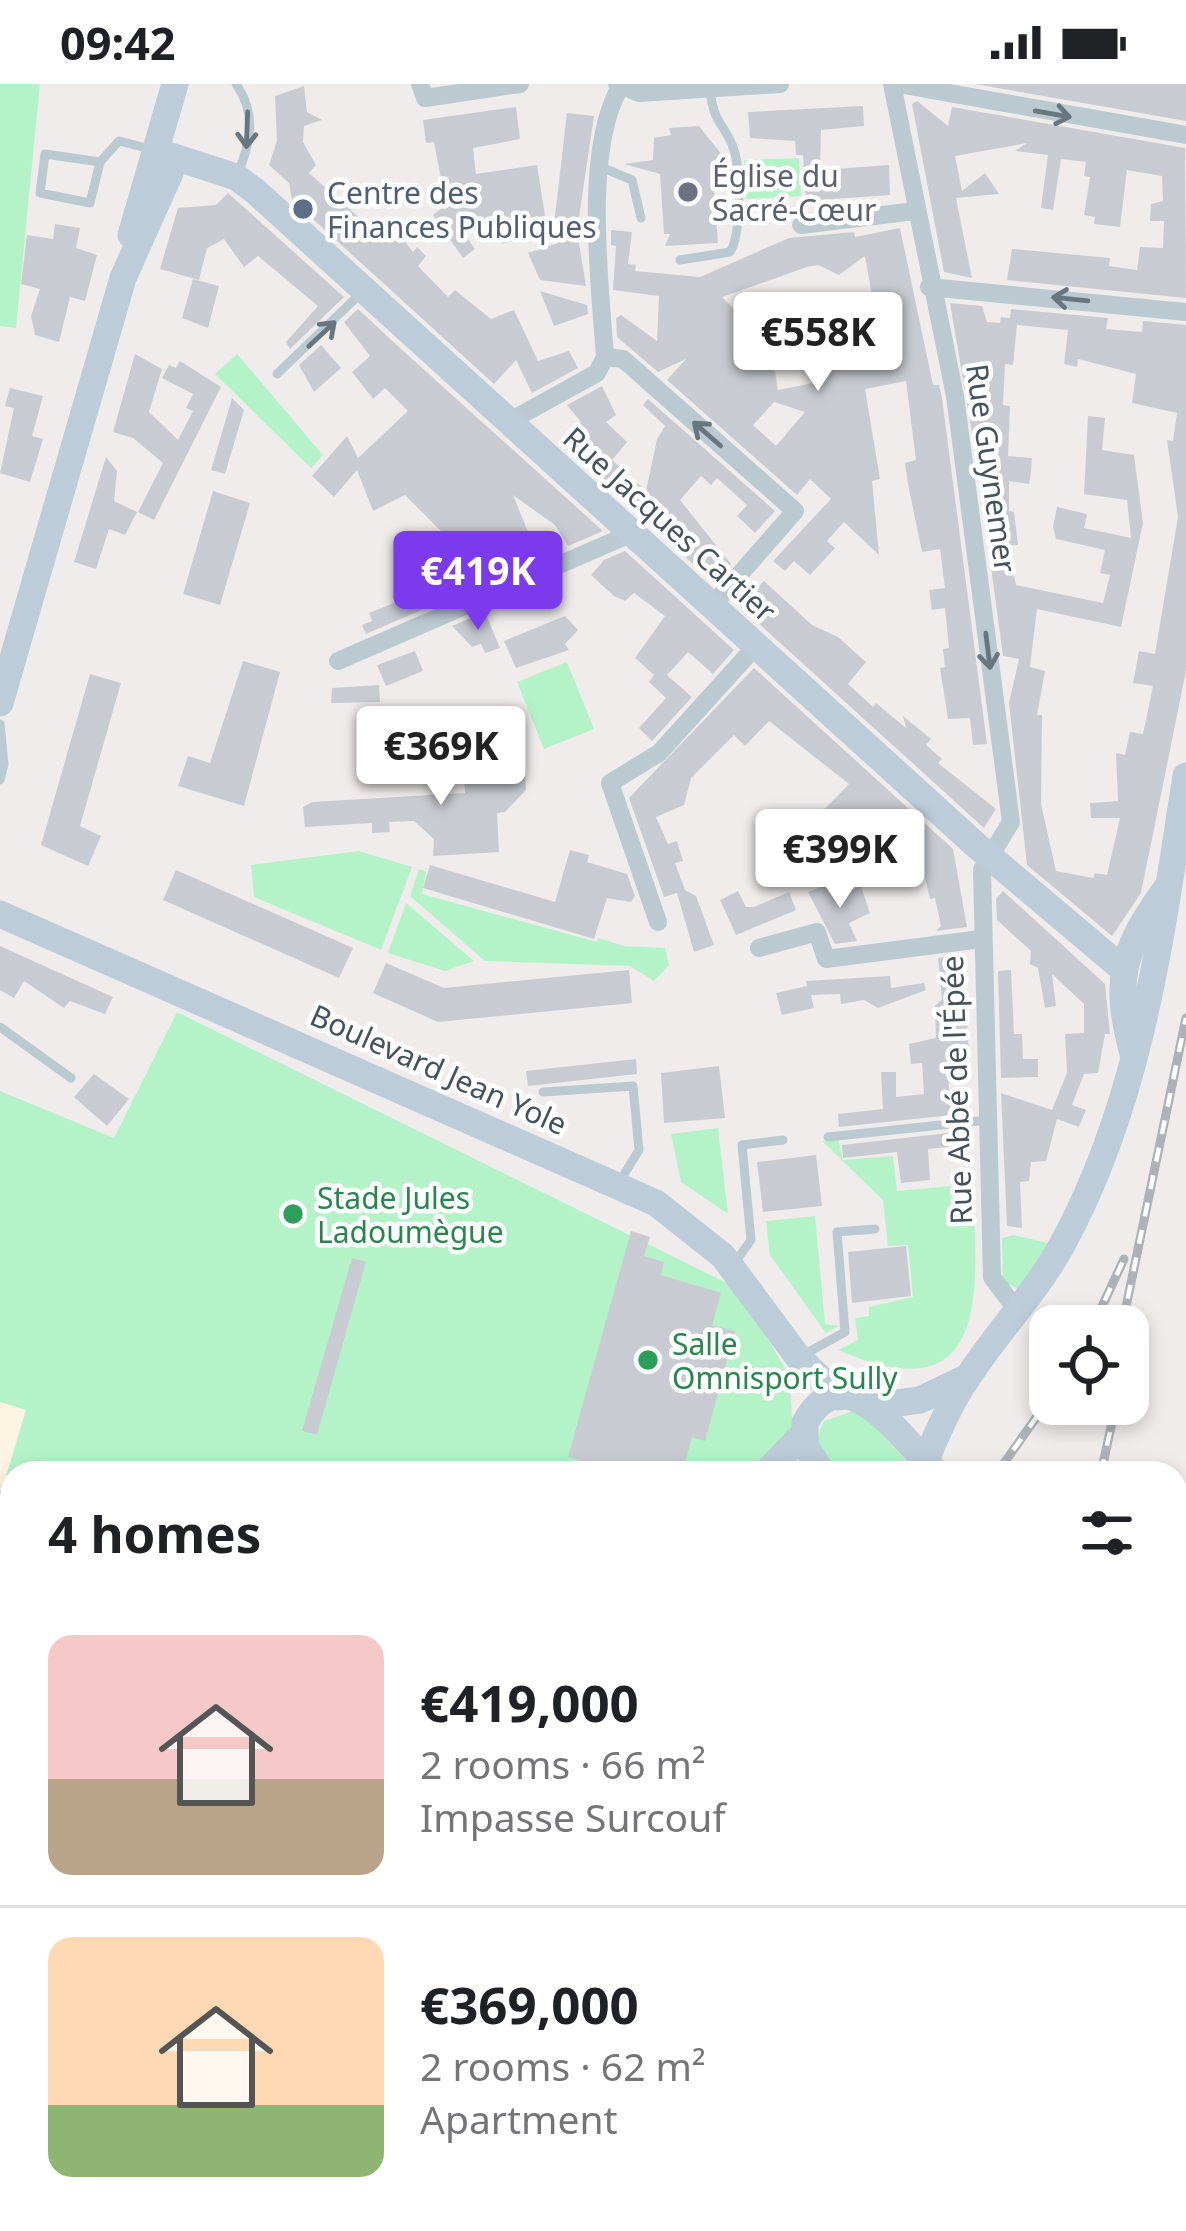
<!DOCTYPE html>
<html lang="en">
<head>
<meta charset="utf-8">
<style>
	:root { --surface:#fff; --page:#f2f2f2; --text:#202124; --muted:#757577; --line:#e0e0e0; --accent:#7c3aed }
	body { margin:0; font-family:"Noto Sans",sans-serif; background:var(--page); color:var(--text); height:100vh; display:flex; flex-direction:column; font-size:45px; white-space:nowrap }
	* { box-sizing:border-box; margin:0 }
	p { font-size:39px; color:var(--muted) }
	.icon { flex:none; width:66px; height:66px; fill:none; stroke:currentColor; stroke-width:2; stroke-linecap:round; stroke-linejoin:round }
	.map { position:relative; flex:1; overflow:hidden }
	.sheet { position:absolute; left:0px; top:1377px; width:1188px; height:771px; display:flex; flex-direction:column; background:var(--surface); border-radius:36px 36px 0 0; box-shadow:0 6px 18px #0003 }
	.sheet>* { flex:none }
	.tools { position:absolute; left:1029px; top:1221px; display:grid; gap:24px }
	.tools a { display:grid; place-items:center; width:120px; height:120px; border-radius:24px; background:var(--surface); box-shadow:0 6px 18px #0003; font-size:60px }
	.price { position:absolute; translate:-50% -102px; padding:0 27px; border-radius:12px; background:#fff; color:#222; font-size:39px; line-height:78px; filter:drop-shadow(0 3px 6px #0008) }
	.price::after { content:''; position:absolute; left:50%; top:72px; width:36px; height:27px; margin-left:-18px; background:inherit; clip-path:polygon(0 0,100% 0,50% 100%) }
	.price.current { background:var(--accent); color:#fff }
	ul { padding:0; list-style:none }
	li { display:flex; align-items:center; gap:36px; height:300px; padding:0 48px }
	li+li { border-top:3px solid var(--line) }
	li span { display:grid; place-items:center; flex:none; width:336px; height:240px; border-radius:24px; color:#555 }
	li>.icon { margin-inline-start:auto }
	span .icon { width:144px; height:144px; fill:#fffc; stroke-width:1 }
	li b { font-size:51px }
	h2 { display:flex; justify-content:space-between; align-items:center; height:144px; padding:0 48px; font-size:51px }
	.status { display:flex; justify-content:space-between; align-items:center; height:84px; padding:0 60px; background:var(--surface); direction:ltr }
	.status svg { height:33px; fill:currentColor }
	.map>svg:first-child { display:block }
</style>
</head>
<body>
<div class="status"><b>09:42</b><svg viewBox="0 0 49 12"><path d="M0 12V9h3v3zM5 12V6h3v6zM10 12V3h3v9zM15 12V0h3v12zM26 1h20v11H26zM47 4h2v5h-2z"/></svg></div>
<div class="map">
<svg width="1186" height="2147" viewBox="0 0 1186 2147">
	<rect width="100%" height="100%" fill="#f0ecec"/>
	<path fill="#fef4e2" d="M0,1318L26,1325L5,1395L12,1400V2136H861L858,2147H0Z"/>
	<path fill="#b4f3c8" d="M0,0H40L16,244L0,242Z
		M799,74L801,112L746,115L744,76Z
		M237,270L323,371L311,384L215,290Z
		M567,578L594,645L544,665L517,598Z
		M359,767L412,783L381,866L254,813L251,781Z
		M419,785L426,787L422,810L597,858L598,854L624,862L665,864L669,881L654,897L630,882L485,877L410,812Z
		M406,819L474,877L445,887L388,869Z
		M177,928L739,1205L790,1293L794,1376L749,1389H12V1400L5,1396L26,1326L0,1318V1007L114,1054Z
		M718,1044L728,1130L681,1098L671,1050Z
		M838,1055L843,1076L893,1072L897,1107L973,1100C977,1204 993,1334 838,1266L858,1256L855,1234L869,1232V1223L913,1213L908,1161L888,1162L883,1116L822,1057Z
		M815,1132L825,1240L839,1242L826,1249L770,1171L766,1137Z
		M1014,1151L1052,1160L1018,1205L1003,1197L1002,1154Z
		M859,1325L917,1389H836C819,1372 812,1360 824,1337Z"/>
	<path fill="#c8ccd2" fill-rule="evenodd" d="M975,0H1186V37Z
		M304,2L307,28L322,36L304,42L303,58L316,81L309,89L374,147L389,137L413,168L417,163L426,172L418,182L448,213L455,206L491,235L514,226L538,277L569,267L578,284L532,309L516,276L494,300L292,116L289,99L269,81L277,57L275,12Z
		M917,17L948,42L952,23L1185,64L1186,214L1007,196L1012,165L1110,174L1109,182L1137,186L1140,163L1163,164L1164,137H1150L1151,120L1163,117L1162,92L1127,86L1120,143L1094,140L1095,133L1084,131L1090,93L1084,92L1086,78L1061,75L1053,126L1041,124L1048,71L1015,67L1027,59L955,72L962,107L985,89L999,110L956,114L972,194L944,188L912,20Z
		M863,22L864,42L821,46L820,86L889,81L890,111L806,117L803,71H796L795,57L750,54L748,28Z
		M516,23L520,55L473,64L476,90L537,81L545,132L514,138L520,154L502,160L496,141L462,146L475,165L463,174L433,131L446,121L434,58L426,59L423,36Z
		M567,29L594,32L577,147L586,202L540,196L528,169L558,159L554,140Z
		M699,42L727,77L713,94L718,159L665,162L670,150H664L660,90L624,80L653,76L654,54L671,51L669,44Z
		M228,109L344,213L290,265L286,258L318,222L258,172L244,183L224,155L207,164L199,196L160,185L178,124L216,121Z
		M55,140L80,144L76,164L97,171L85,217L70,213L59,258L35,251L31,232L40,205L21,200L27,151L53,155Z
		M900,144L933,301H939L942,314L987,660L973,661L970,634L948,635L940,584L945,583L943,565L949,564L945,524L932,526L929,506L945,504L940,465L922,468L908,400L905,379L916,376L906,297L865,305L880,395L872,397L879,471L844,438L827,457L835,464L810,491L794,477L785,487L773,477L831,415L810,395L797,411L667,296L686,275L658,288L617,253L616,234L621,231L657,257L659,212L613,206L616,162L611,161V146L632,148L628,180L636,181L635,187L700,193L789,154L854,148L855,153ZM865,172L881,263L824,274V297L778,306L772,271L823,261L819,239L742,250L739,230L722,213L807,183L818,181L839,191ZM774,318L805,328L776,362L753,341Z
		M193,195L219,202L208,244L182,234Z
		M540,207L587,221L588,230L554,242Z
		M950,219L982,222L987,238L1000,239L1001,233L1010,234L1011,225L1108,234L1106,245L1142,248L1143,237L1186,241V587L1141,809L1112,852L1027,781L1009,619L1019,575L1003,572L991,483L1013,487L1016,501L1103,519L1110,491L1100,489L1105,466L1056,455L1053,443L1057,423L1087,430L1084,444L1131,454L1127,416L1084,410L1088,332L1105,334L1102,366L1134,371L1143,439L1121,543L1037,525L1030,583L1045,587L1037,631H1042L1041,720L1056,787L1093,794L1095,789L1107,791L1120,734H1091L1090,719L1118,717L1116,669L1125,671L1130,648L1143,650L1153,602L1133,599L1139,567L1155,570L1178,433L1167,356L1173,357L1177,329L1132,319L1136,290L1078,275L1077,283L1064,280L1068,246L1017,241L1013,281L1005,280L1003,321L1010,322L1008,372L1032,374L1031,387L1029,400L1009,397V427L1014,428L1018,461H1010L1011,470L989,469L981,406L984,379L977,378Z
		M358,225L400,264L603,447L568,462L555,441L513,411L539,475L366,550L362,541L372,537L369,529L406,514L400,500L422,490L429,505L478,484L405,411L373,427L357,386L334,413L312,392L347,352L358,374L408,327L385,304L373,315L352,288L370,272L344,238Z
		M321,261L341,284L314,308L299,281Z
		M135,270L162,285L149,328L178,356L193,327L186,324L193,310L162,294L169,281L176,284L180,277L221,303L154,436L138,428L163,379L133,354L113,348Z
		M602,302L616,331L606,338L627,358L612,376L646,407L657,355L665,342L643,321L648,315L775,427L755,449L737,432L747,421L717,394L711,401L701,392L680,416L731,480L714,499L561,360L581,338L567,321Z
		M10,304L43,312L32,352L43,355L30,398L0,389L14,324L5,322Z
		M232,314L244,326L225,390L211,386Z
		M106,373L117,387L114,417L137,428L125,451L109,445L96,485L74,478Z
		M213,407L250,419L220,521L183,510Z
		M625,467L734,566L713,590L688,568L667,591L692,613L652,657L639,644L666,614L649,598L654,591L635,574L665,532L634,509L625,517L614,512L591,491L604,476Z
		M764,497L812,541L838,553L866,578L848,600L873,623L876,619L906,644L903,632L931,655L926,661L942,675L938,679L996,725L984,744L734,517L743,507L749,512Z
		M485,528L500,564L485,569L481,560L472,563L452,542Z
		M565,532L578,546L565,560L569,566L516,584L504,557Z
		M415,567L423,587L386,602L377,581Z
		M243,577L280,588L244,722L178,702L188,672L210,679Z
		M754,584L953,765L967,843L936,847L941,842L935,814L930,815L917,760L900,745L889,742L868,752L861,739L848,732L842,737L837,733L824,746L814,736L849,700L769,637L745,662L734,651L691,694L684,721L656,733L668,760L677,757L683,777L675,779L685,806L696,812L714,861L694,868L677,809L664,813L629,714Z
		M90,590L121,599L80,742L101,752L88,782L41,761Z
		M379,601L380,618L331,619L332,604Z
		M523,667L526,706L505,728L497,729L499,768L433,772L434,755L414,737L389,738L390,748L372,749V739L305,743L303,723L312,718L465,709L464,692L484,669Z
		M570,766L589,771L587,778L627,790L635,812L631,818L607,814L594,855L423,804L430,781L555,818Z
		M176,786L353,864L339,894L163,816Z
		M831,799L837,812L861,802L870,829L849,839L857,857L835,860L808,808Z
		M738,807L746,823H754L789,808L796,826L736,851L720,816Z
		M1003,807L1105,900L1110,950H1105L1098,989L1084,990L1072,1021L1086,1026L1079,1043L1057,1035L1046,1077L1031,1078L1029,1097L1020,1098L1022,1144L1007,1142L1001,1009L1052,1026L1067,989L1065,950L1084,949V920L1052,890L1056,922L1045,924L1038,884L1030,880L1031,867L997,836L996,815Z
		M0,862L113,913L105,930L70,917L64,924L24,897L14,914L0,906Z
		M963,871L970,987L948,989L950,1018L969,1016L971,1029L839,1043L838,1030L883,1025L881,988H896V1013L924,1010L922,979L911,980L909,960L936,954L935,922L942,915L938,874Z
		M386,879L444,904L629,886L632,919L438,938L373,909Z
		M1011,886L1014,950H1022L1023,975H1038V993L1001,994L998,887Z
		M890,892L891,904L924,899L926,906L878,924L864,916L841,920L840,910L811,911L814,924L782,931L776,909L807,902L806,897Z
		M636,975L637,990L528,1002L526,987Z
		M719,982L725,1034L664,1039L661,989Z
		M94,990L129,1015L107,1042L74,1013Z
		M966,1047L968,1061L928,1065L930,1096L901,1099L897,1068L843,1074L842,1061Z
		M816,1071L822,1122L763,1128L757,1078Z
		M631,1147L650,1153L644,1172L664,1178L661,1191L721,1209L712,1241L735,1247L705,1357L692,1353L682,1389H628L568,1373Z
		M906,1162L911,1212L852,1219L848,1168Z
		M352,1174L366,1178L317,1351L302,1347Z"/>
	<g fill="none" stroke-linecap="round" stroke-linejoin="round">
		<path stroke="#bbc9d1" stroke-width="9" d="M236,0C257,30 251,59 237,91
			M100,78L90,119L40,109L45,70L100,78L119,57L154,66
			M601,83L632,96L641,134
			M680,176L730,168C741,152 741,87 734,66C726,40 714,43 710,6
			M277,290L360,210
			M0,640L4,680L0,696
			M0,943L71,994
			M543,1008L633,1002L639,1066L618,1100
			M828,1053L988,1036
			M736,1177L751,1156L742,1061L783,1056
			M803,1271L845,1248L837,1148L875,1145
			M0,1411L12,1422
			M0,1638L12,1634
			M0,1778L12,1819
			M1176,1925L1186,1922
			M164,2147L171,2136
			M208,2147L213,2136
			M472,2147L474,2136
			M504,2147L506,2136
			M536,2147L538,2136
			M729,2147L732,2136
			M791,2147L795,2136"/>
		<path stroke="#bbc9d1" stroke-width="18" d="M420,0L425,14L520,0
			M617,0L639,9L780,0
			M892,0L955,312L1011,738L982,786L992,1193L1019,1229
			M898,0L1186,51
			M801,141L915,127
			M929,203L1186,228
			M605,273L623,275L795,427L712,522
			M510,337L597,289L605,273C600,200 583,68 620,3
			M338,577L621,454L628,445
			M658,838L610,699L659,669L756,562
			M759,864L817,848L826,875L981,855
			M1176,1570L1186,1564
			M1176,1879L1186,1913
			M1160,2147L1186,2140"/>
		<path stroke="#bcccd8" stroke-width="27" d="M159,68L236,93L255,107L977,762L1124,886
			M131,151L175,0
			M0,619L123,194L170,89L159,68
			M0,830L656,1119L723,1172L798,1273L839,1313
			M1133,969C1113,897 1122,866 1165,806
			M875,1322L920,1316L966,1294
			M925,1378C937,1350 949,1321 966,1296C996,1249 1035,1210 1062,1161C1141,1017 1161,852 1186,692
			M766,1389L803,1350
			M823,1389L805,1362V1339C845,1265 905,1360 937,1389
			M1176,1492L1186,1496
			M1176,1513L1186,1517
			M0,1678L12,1674
			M325,2147L334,2136"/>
		<defs>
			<path id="rail" d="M1093,1242L1124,1175
				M1122,1242L1186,934
				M997,1389L1050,1314
				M1101,1389L1116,1320
				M24,2147L56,2136
				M884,2147L888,2136"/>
		</defs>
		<use href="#rail" stroke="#aeb2b8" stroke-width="9"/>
		<use href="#rail" stroke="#fff" stroke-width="4.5" stroke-dasharray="14" stroke-linecap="butt"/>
	</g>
	<defs><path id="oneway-shaft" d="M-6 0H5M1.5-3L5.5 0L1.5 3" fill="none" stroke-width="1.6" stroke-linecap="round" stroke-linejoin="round" transform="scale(3)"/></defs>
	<g stroke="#67767f">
		<use href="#oneway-shaft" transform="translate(1053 30) rotate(10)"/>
		<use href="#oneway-shaft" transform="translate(247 46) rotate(92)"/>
		<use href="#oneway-shaft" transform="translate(1070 215) rotate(-174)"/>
		<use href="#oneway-shaft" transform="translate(322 250) rotate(-43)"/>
		<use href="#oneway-shaft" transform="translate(707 350) rotate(-139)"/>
		<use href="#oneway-shaft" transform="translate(988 567) rotate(83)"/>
	</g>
	<circle fill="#6b7280" stroke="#fff" stroke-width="4.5" cx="688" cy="108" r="12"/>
	<circle fill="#5c6f8a" stroke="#fff" stroke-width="4.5" cx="303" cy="125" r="12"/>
	<g fill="#2e9e5b" stroke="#fff" stroke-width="4.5">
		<circle cx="293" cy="1130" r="12"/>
		<circle cx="648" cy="1276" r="12"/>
	</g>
	<g text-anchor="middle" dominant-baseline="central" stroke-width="9" stroke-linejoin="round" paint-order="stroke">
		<g font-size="30" fill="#5b616d" stroke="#fff" text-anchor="start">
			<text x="712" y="91">Église du<tspan x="712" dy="34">Sacré-Cœur</tspan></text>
		</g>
		<g font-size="30" fill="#4e5e75" stroke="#fff" text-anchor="start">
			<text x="327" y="108">Centre des<tspan x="327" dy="34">Finances Publiques</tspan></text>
		</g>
		<g font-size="30" fill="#43525c" stroke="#fff">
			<text transform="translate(992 384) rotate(82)">Rue Guynemer</text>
			<text transform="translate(670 440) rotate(42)">Rue Jacques Cartier</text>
			<text transform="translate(439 985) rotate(24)">Boulevard Jean Yole</text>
			<text transform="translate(956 1006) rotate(-92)">Rue Abbé de l'Épée</text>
		</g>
		<g font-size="30" fill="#27864d" stroke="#fff" text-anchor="start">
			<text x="317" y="1113">Stade Jules<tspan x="317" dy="34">Ladoumègue</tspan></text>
			<text x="672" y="1259">Salle<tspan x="672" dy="34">Omnisport Sully</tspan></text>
		</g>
	</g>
</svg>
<div class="tools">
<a><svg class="icon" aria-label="locate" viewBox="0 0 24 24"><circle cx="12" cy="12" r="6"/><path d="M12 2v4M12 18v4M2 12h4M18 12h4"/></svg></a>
</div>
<b class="price" style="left:818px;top:310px">€558K</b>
<b class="price current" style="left:478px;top:549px">€419K</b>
<b class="price" style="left:441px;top:724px">€369K</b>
<b class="price" style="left:840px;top:827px">€399K</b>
<section class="sheet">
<h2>4 homes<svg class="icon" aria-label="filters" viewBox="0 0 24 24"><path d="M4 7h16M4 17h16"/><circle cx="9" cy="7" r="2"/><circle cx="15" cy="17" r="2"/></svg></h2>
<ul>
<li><span style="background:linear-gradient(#f6c9c9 60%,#b9a48a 0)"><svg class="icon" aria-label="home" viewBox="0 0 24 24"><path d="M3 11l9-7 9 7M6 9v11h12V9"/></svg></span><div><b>€419,000</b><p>2 rooms · 66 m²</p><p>Impasse Surcouf</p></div></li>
<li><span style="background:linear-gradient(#ffd9b3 70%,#8fb573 0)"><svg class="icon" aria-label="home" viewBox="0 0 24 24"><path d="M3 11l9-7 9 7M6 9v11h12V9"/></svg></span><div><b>€369,000</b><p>2 rooms · 62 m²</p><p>Apartment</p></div></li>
</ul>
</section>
</div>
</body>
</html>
